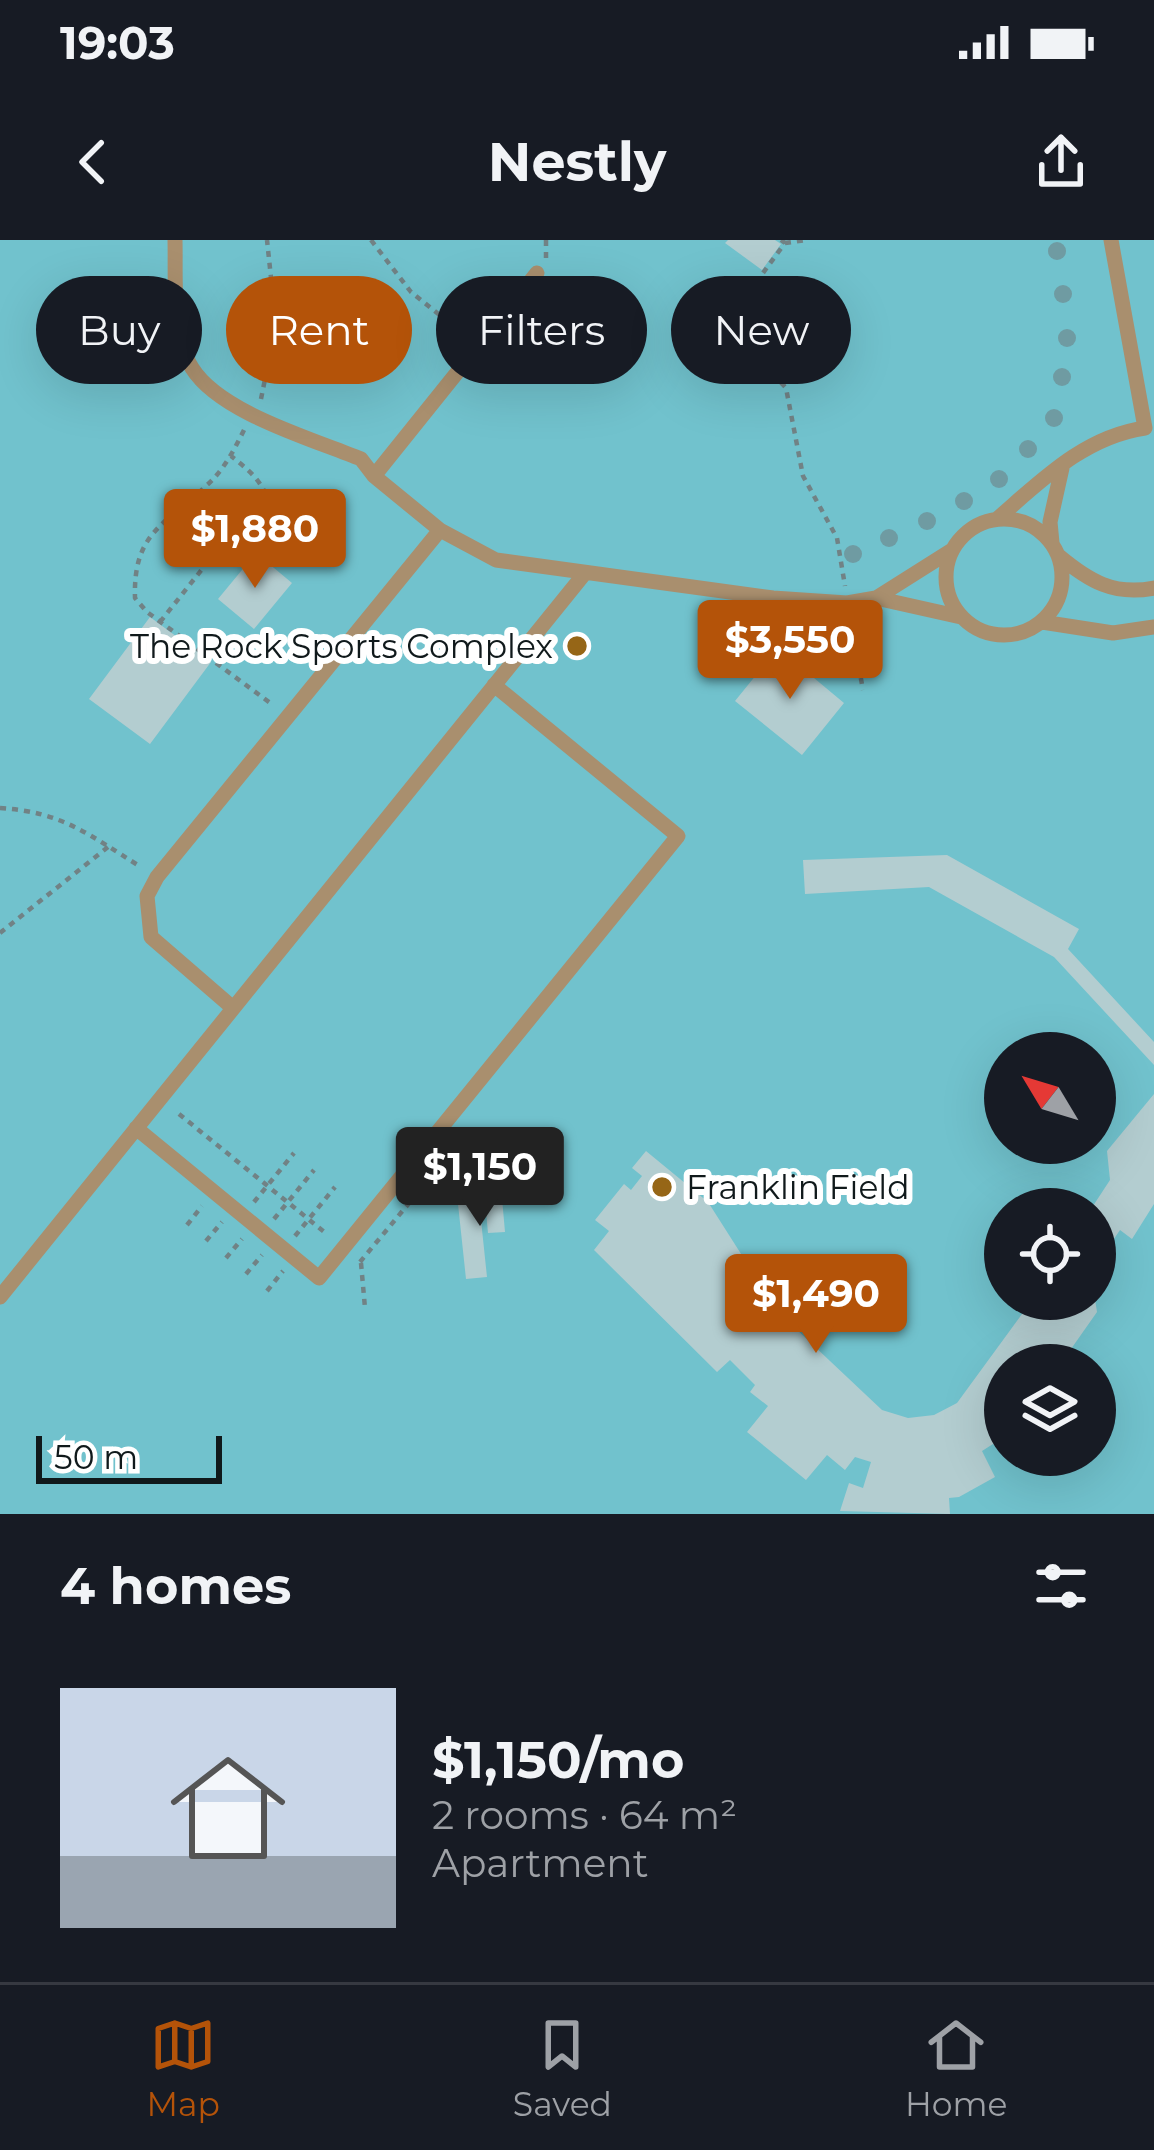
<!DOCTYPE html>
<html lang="en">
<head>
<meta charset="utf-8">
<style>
	:root { --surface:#171b24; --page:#20242c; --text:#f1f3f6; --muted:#9ea1a6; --line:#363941; --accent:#b45309 }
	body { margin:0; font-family:Montserrat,sans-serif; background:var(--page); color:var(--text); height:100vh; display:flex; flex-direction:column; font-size:45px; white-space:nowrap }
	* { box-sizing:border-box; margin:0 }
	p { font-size:39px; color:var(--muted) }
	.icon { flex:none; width:66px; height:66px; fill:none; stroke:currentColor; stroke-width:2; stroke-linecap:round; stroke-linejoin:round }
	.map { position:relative; height:1274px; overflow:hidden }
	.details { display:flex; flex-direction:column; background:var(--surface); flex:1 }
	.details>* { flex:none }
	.banner { position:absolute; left:36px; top:36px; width:1083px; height:108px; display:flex; gap:24px }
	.needle { width:78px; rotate:308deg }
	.buttons { position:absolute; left:984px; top:792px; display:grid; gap:24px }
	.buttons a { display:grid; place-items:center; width:132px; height:132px; border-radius:50%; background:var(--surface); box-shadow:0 12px 48px #0002; font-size:60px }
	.scale { position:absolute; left:36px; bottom:30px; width:186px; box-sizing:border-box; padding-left:12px; border:6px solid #10191b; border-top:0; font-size:33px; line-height:42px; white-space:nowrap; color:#10191b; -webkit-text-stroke:9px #fff; paint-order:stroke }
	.price { position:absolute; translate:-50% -102px; padding:0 27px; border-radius:12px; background:var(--accent); color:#fff; font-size:39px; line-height:78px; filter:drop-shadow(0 3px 6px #0008) }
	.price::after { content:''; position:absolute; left:50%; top:72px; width:36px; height:27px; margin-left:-18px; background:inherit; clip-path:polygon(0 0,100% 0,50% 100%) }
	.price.current { background:#222; color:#fff }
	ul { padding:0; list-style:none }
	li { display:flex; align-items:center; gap:36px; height:300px; padding:0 60px }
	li+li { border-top:3px solid var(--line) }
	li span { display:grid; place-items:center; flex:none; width:336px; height:240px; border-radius:0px; color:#555 }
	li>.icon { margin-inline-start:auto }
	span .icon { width:144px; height:144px; fill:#fffc; stroke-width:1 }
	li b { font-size:51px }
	h2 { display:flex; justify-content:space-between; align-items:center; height:144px; padding:0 60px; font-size:51px }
	.pill { padding:0 42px; border-radius:54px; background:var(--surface); box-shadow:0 12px 48px #0002; font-size:42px; line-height:108px }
	.pill.current { background:var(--accent); color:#fff }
	.status { display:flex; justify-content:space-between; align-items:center; height:84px; padding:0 60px; background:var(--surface); direction:ltr }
	.status svg { height:33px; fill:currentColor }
	header { display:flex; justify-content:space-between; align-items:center; height:156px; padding:0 60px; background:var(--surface); font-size:54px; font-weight:700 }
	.dock { display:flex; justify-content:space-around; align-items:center; height:168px; border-top:3px solid var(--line); background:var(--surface); font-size:33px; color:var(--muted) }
	.dock a { display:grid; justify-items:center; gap:6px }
	.dock .current { color:var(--accent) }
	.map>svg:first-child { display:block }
</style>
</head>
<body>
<div class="status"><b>19:03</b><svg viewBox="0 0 49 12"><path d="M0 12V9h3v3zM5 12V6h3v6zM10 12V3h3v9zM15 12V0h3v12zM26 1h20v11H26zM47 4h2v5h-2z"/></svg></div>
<header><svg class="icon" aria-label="back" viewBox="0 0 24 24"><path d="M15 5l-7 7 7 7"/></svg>Nestly<svg class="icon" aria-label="share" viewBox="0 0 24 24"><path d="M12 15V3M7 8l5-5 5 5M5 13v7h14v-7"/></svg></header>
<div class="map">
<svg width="1154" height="1274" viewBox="0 0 1154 1274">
	<rect width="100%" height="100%" fill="#d0eaee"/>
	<path fill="#71c2cd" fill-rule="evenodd" d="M0,0H1154V1274H0ZM1005,813H1095V903H1005ZM1005,969H1095V1059H1005ZM1005,1125H1095V1215H1005Z"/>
	<path fill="#b3cdd0" d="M728,0H775L781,4L762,30L725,3Z
		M256,313L292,343L254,389L218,359Z
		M150,377L211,422L150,504L89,459Z
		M778,408L844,463L802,515L735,461Z
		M947,615L1079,689L1068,709L1154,802V825L1054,717L929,647L805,654L803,620Z
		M1154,854V964L1132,999L1120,990L1095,1027V969H1091L1110,940L1107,911Z
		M646,911L708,962L778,1072L882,1170L908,1178L934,1175L957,1163L1033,1059H1095L1097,1072L1071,1109L1084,1119L1079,1125H1005V1214L993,1204L982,1211L995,1237L959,1257L949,1258L950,1274L840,1271L849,1243L863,1248L871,1222L855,1217L845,1230L827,1215L806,1240L747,1192L768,1166L750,1152L755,1145L730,1120L717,1132L594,1010L609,991L595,980L624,944L631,950L642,936L632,928Z
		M501,947L505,992L488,993L485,961H479L487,1037L466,1039L458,964L475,962L474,950Z"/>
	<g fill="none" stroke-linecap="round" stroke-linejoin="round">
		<path stroke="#718285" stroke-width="4.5" stroke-dasharray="6 6" stroke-linecap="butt" d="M371,0L411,52L463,94
			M546,0V18
			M781,0L785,3L760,37L775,136L786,148L803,236L837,298L845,346
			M785,3L806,0
			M261,159L276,85L267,0
			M244,190C234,210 224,230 207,245C165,285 133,292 135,358L147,372L273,465
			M850,379L863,450
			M160,382L219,308L251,298L270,279C270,248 254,234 231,216
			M0,568C63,572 89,595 141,627
			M0,693L108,607
			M179,874L328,995
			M254,962L294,913
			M274,979L314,930
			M187,985L202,966
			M295,996L335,947
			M206,1001L222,982
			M226,1018L242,999
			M360,1022L410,962L451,957
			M361,1023L365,1068
			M246,1034L262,1015
			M267,1051L283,1031"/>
		<path stroke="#a98f6e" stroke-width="15" d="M175,0C176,38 171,94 192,128C220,173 313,199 361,219L374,236
			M537,33L374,236L440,290L496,320L773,358L847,363L876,358L952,310
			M946 337a58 58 0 1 1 116 0a58 58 0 1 1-116 0Z
			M997,279C1042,240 1084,197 1145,188L1111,0
			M1052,303L1050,282L1062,228
			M1059,316C1089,341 1114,356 1154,348
			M876,358L961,377
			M1042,382L1113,393L1154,387
			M233,768L151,697L147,656L157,637L440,290
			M136,888L319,1038L678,596L494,445
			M0,1057L585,333"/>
	</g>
	<g fill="#6f9ba2">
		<circle cx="1057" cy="11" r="9"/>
		<circle cx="1063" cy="54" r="9"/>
		<circle cx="1067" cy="98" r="9"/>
		<circle cx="1062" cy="137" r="9"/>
		<circle cx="1054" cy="178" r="9"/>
		<circle cx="1028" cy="209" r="9"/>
		<circle cx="999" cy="239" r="9"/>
		<circle cx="964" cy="261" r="9"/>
		<circle cx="927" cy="281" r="9"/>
		<circle cx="889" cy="298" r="9"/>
		<circle cx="853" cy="314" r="9"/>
	</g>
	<g fill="#966617" stroke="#fff" stroke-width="4.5">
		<circle cx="577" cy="406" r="12"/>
		<circle cx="662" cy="947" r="12"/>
	</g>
	<g text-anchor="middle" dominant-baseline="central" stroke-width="12" stroke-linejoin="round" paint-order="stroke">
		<g font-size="33" fill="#10191b" stroke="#fff" text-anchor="end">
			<text x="553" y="406">The Rock Sports Complex</text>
			<text x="686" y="947" text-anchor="start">Franklin Field</text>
		</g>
	</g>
</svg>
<div class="buttons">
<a><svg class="needle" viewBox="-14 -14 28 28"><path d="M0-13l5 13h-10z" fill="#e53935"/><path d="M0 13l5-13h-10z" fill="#9ea1a6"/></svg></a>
<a><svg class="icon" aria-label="locate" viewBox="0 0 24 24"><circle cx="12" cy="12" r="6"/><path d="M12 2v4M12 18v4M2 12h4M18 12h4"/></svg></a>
<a><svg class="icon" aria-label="layers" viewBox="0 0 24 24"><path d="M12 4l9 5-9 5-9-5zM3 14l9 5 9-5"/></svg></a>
</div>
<div class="scale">50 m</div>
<b class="price" style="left:255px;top:351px">$1,880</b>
<b class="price" style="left:790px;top:462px">$3,550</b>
<b class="price current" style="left:480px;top:989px">$1,150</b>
<b class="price" style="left:816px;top:1116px">$1,490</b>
<div class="banner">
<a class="pill">Buy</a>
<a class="pill current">Rent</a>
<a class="pill">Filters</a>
<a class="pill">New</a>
</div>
</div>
<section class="details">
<h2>4 homes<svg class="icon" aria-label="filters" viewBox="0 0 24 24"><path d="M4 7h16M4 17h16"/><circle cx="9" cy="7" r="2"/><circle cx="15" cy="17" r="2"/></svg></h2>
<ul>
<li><span style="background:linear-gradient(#c9d6e8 70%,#9aa5b1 0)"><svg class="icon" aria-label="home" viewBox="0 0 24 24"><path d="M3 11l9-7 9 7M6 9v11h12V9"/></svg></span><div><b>$1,150/mo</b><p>2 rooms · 64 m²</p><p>Apartment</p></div></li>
</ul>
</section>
<nav class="dock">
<a class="current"><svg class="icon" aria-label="map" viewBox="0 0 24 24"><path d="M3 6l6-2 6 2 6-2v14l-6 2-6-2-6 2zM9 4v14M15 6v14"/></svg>Map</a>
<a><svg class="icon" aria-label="saved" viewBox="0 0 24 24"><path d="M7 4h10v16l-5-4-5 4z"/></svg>Saved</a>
<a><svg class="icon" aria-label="home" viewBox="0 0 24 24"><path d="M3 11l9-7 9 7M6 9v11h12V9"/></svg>Home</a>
</nav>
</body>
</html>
